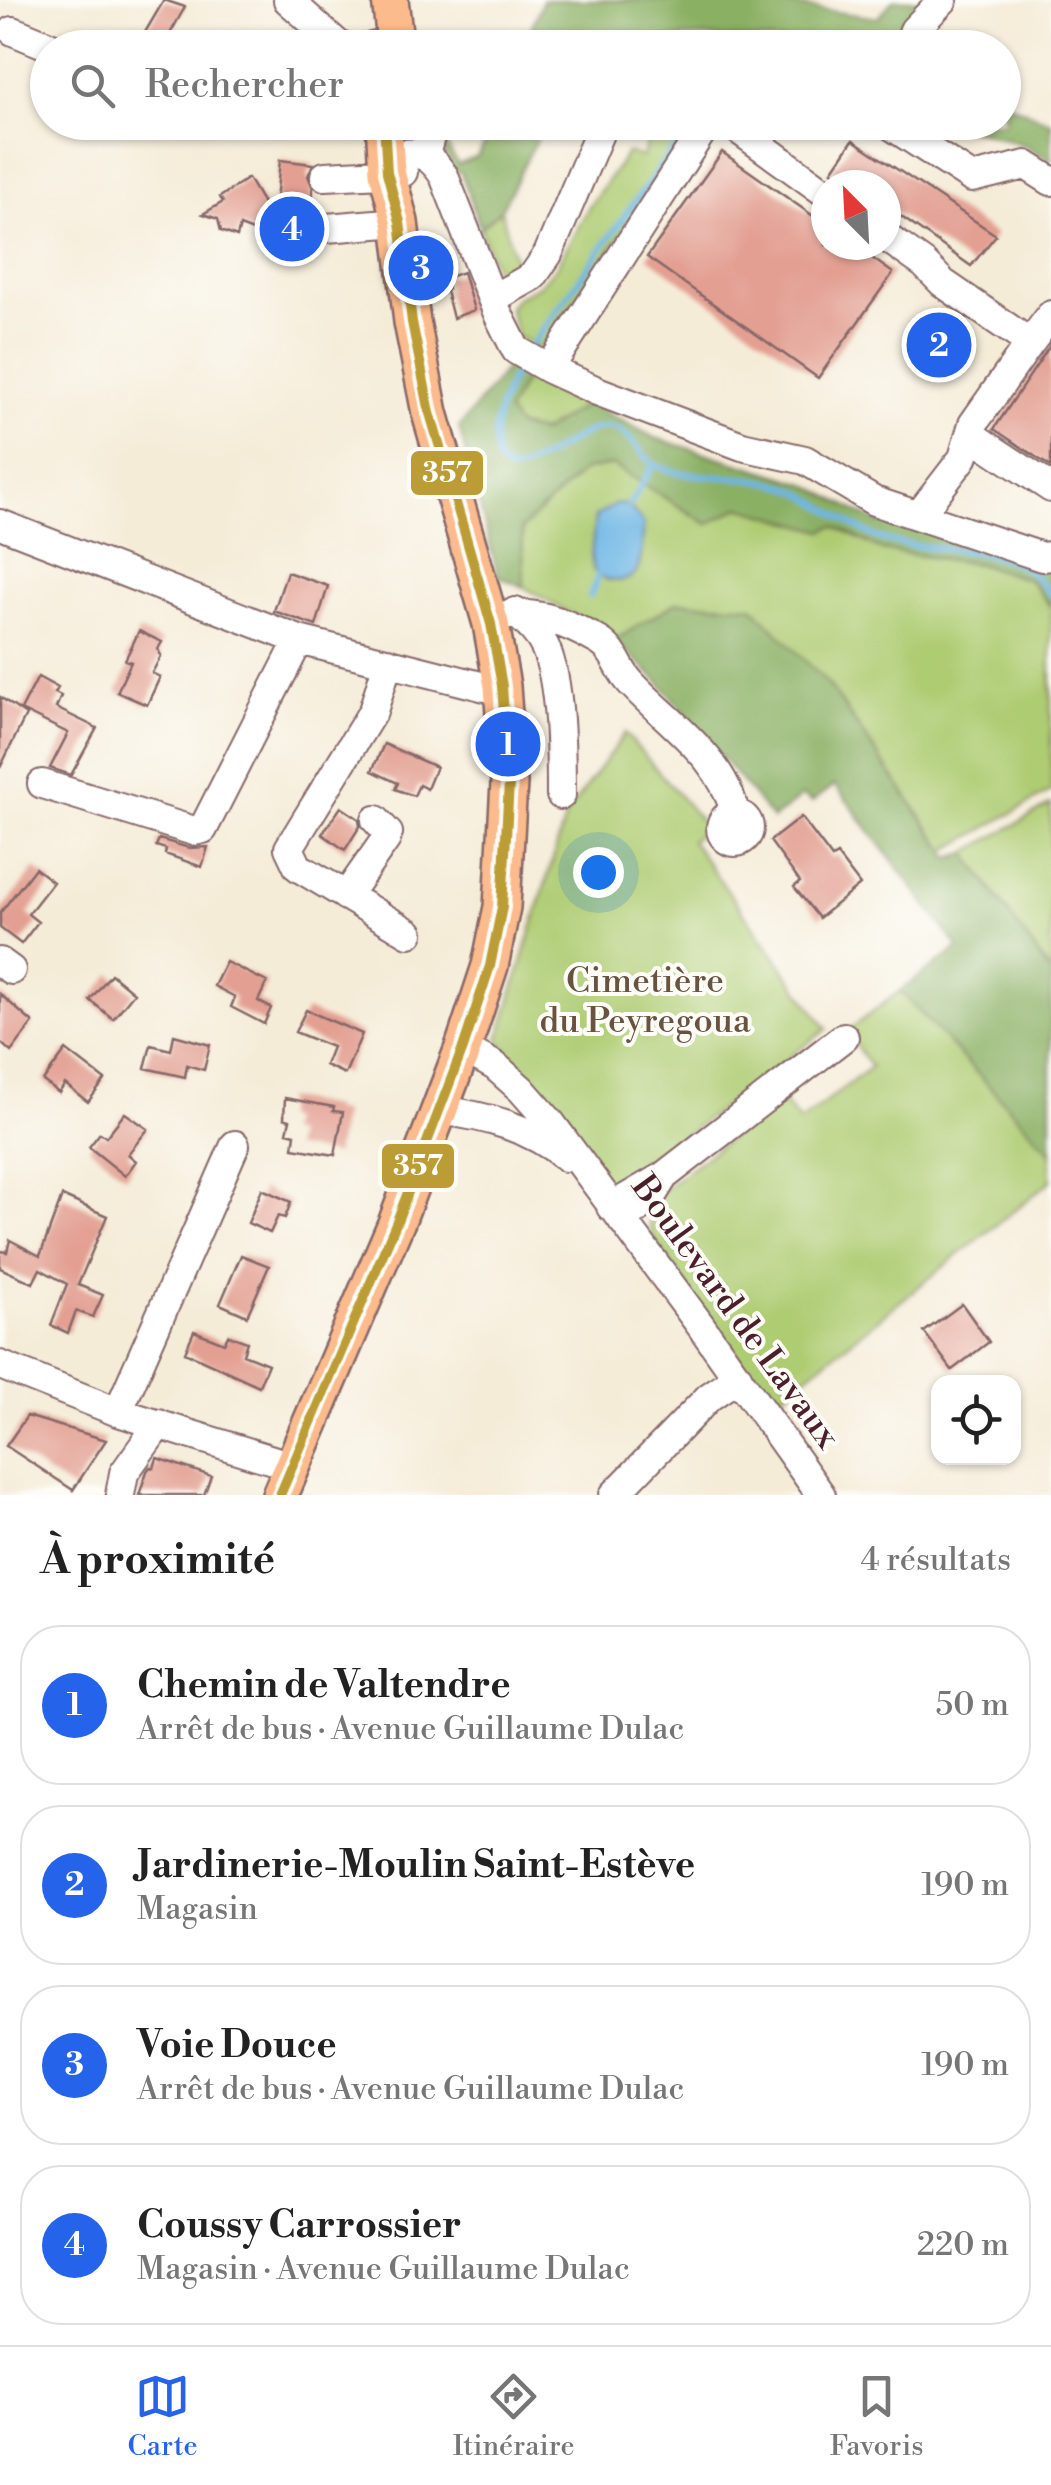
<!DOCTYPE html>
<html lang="fr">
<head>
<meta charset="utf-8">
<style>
	:root { --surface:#fff; --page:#f6f6f6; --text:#222; --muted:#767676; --line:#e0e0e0; --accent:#2563eb }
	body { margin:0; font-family:"Libre Bodoni",serif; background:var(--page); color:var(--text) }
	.controls { position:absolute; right:30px; bottom:30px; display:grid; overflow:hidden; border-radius:20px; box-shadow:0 2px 8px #0004 }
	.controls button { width:90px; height:90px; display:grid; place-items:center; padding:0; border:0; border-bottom:2px solid var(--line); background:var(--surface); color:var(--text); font:50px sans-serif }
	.compass { position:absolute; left:811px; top:170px; width:90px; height:90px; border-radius:50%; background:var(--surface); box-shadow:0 2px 8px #0004; rotate:336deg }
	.you { position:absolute; left:598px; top:872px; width:35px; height:35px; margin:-25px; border:8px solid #fff; border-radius:50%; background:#1a73e8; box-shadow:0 0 0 15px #1a73e833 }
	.badge { display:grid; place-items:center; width:65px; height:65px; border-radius:50%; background:var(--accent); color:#fff; font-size:32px; font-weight:700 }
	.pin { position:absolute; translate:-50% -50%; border:5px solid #fff; box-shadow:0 2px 10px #0006 }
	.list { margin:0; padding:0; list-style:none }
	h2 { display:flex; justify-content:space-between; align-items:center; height:130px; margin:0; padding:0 40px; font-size:42px }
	h2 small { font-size:32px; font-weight:400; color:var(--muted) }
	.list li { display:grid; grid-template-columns:65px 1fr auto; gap:30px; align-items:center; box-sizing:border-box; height:160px; margin:0 20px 20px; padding:0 20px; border:2px solid var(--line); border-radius:40px }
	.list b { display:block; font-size:38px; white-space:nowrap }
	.list p { margin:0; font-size:32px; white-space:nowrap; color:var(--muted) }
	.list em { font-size:32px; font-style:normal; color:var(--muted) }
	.icon { flex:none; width:55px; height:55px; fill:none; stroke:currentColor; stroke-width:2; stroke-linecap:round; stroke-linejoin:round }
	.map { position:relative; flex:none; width:1051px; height:1495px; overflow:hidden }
	.search { position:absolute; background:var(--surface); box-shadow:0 2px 8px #0004; left:30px; right:30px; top:30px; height:110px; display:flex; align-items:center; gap:25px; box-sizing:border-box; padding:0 35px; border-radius:55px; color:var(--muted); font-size:38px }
	.sheet { height:850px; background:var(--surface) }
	nav { display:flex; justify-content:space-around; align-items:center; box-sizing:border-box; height:140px; border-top:2px solid var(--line); background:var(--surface); font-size:28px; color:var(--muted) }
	nav a { display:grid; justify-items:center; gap:5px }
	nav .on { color:var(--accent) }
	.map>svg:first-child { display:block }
	.green { fill:#aecc72; stroke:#7c764e; stroke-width:2.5 }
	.forest { fill:#8ab064; stroke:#6a6848; stroke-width:2.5 }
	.water { fill:#6db6e5; stroke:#5c6a88; stroke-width:2.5 }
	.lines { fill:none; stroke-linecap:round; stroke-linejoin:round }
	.stream { stroke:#6db6e5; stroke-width:6 }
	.building { fill:#e39f92 }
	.minor-casing { stroke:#866768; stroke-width:32 }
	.major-casing { stroke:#866768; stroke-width:40 }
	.minor { stroke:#fff; stroke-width:28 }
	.major { stroke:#fbbb8c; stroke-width:35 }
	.bus-1-casing { stroke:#fdfcf7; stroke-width:18 }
	.bus-1 { stroke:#bc9d35; stroke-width:10 }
	.labels { text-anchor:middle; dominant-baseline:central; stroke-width:8; stroke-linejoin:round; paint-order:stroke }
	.park-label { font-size:35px; fill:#685340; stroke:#fdfcf7 }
	.street-label { font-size:35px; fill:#4a1f2b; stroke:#fdfcf7 }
	.line-badge { stroke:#fdfcf7; stroke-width:4 }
	.badge-label { font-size:28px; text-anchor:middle; font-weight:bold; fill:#fff }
</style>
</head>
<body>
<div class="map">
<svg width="1051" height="1495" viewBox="0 0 1051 1495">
	<rect width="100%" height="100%" fill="#fdfcf7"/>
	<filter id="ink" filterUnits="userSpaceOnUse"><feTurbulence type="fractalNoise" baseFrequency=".01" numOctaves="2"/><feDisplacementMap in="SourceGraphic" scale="20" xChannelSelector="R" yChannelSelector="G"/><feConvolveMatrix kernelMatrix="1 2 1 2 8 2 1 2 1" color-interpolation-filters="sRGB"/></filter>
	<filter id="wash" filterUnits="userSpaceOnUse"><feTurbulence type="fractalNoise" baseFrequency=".0048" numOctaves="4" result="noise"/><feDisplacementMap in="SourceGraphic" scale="40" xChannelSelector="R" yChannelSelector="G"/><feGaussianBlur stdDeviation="2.25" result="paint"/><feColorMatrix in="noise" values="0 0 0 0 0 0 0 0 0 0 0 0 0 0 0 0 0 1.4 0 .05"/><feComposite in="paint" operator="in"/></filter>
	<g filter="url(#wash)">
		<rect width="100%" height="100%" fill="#f5ecd8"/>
		<path class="green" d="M639 123H700L540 350 517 336 509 308 516 298 539 285 556 267 589 207 627 153 642 157 651 133Z
			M501 210 518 271 505 280 498 277 480 228Z
			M529 373 588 403 542 432 519 427 506 413Z
			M612 465 708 524 740 507 823 531 833 526 882 550 979 564 1030 580 1051 607V791L945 851 828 684 615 640 524 587 522 528 584 470Z
			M625 733 708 829 691 840 827 1029 611 1191 499 1039 566 815Z
			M1051 804V973L966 853Z
			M900 991 1051 1152V1181L769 1406 654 1240C646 1221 650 1211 658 1193L781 1099 800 1122 871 1067 846 1032Z"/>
		<path class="forest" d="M543 0H779L777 3 878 18 893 0H924L890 47H835L800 42 702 37 599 42 529 33Z
			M1004 102 1051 122V161L1024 145 952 123 1004 122Z
			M497 123H545L501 210 480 228 461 172 452 170 438 139 442 137 458 165 477 157Z
			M512 361 529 373 507 412 519 427 542 432 588 403 655 438 806 484 877 522 978 541 1051 564V607L1030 580 979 564 882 550 834 526 823 531 740 507 708 524 612 465 584 470 522 528 524 587 498 576 459 428Z
			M677 602 752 606 828 684 950 858 966 853 1051 973V1152L900 991 959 948 835 785 812 802 802 796 773 819 659 682 615 640Z"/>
		<path class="water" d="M616 504 628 505 644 524C642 537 643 559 637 571 629 587 595 582 592 565 590 551 594 532 595 517Z"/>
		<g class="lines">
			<path class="stream" d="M529 349 691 124
				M519 363C504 394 487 428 498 462L509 471C543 466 582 427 606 427 627 427 638 453 653 463 660 468 673 472 682 473 714 478 749 476 781 485 820 496 849 531 889 541 928 551 999 547 1030 572 1038 578 1044 587 1051 595
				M625 512 654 464
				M590 596 601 569"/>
		</g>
		<g id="blocks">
			<path class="building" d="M164 0 185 7 162 48H155L141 39Z
				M853 140 996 235 971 266 886 206V185H854L832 171Z
				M722 152 826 225V245H854L893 273 818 378 647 257Z
				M280 160 313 164 308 176 313 188 312 210 309 209 298 222 299 238 294 256 273 248 276 240 240 226 237 237 221 231 218 219 203 214 223 202 220 197 248 178 274 222Z
				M463 272 474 310 453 318 446 291 448 289 446 278Z
				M1051 344V467L994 429Z
				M287 572 328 586 316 626 274 611Z
				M139 631 162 642 158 649 161 656 152 673 160 677 147 705 117 692 131 662 125 660Z
				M38 677 58 688 55 693 61 696 56 708 97 728 71 775 50 768 68 733 21 710Z
				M0 697 26 715 0 768Z
				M384 744 436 767 427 789 419 785 414 796 395 789 398 783 372 771Z
				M341 807 359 819 360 826 345 850 322 834Z
				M801 817 832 858 837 855 860 885 819 918 794 887 800 882 770 841Z
				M159 839 189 848 208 847 202 867 165 854 166 849 156 846Z
				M35 868 53 882 28 914 38 922 21 944 0 928V913Z
				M226 962 267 982 258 1001 271 1008 264 1024 231 1007 235 997 214 986Z
				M111 974 134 993 113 1019 90 1000Z
				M0 994 33 1023 11 1052 0 1042Z
				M306 1010 362 1034 345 1074 325 1065 332 1047 295 1032Z
				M174 1035 210 1045 204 1070 187 1065 185 1077 145 1068 151 1045 171 1050Z
				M66 1050 105 1080 88 1102 65 1084 59 1093 43 1081Z
				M285 1098 334 1107 333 1111 343 1112 335 1155 293 1148 295 1134 287 1132 290 1120 284 1118Z
				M125 1113 148 1129 128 1154 136 1161 125 1176 89 1147 100 1133 106 1137Z
				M262 1189 291 1202 285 1218 278 1216 270 1233 248 1223Z
				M62 1196 107 1216 78 1285 103 1295 93 1317 76 1311 68 1333 51 1325 67 1284 40 1269 33 1283 0 1268V1251L7 1252 10 1240 40 1256Z
				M241 1255 269 1266 247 1316 220 1304Z
				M962 1304 989 1342 952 1370 924 1332Z
				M194 1331 224 1343 228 1335 247 1342 243 1354 268 1364 259 1386 185 1352Z
				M27 1416 106 1440 73 1490 6 1446Z
				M157 1458 211 1476 204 1495H139L147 1471 150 1467 154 1468Z"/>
		</g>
	</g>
	<g filter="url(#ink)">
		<use href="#blocks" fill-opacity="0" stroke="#866768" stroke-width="2.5"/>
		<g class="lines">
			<g class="minor-casing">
				<path id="minor" d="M288 0 342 48
					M13 31 54 48
					M367 48 395 42
					M907 48 914 30 943 0
					M708 122 549 369 597 391 742 446 805 460 874 501 1042 557 1051 556
					M728 122 826 193
					M886 122 972 178 1026 165 1051 181
					M401 154C423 151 432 158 444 176L498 314 516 350 549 369
					M425 155 434 122
					M325 176 403 172
					M314 229 400 222
					M886 237 924 264 943 283 1030 343 973 424 963 458 919 515
					M492 299 533 276 548 254 603 124
					M1030 343 1051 315
					M971 435 1051 488
					M0 524 299 640 485 687 502 686
					M515 612C527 623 538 632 545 647 561 683 561 756 561 795
					M489 618C530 608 563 620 599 641 616 651 618 670 631 683 667 722 724 758 735 814
					M388 662 373 711 289 848 298 867 409 933
					M42 784 194 831 203 829 299 640
					M721 828a14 14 0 1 1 28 0a14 14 0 1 1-28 0Z
					M346 896 386 839 388 833 376 820
					M0 962 11 970
					M463 1048 495 1066 521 1089 551 1123 701 1326 821 1495
					M439 1110C485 1116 530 1127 566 1157
					M664 1176 844 1037
					M611 1207 664 1176 651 1197 623 1221
					M0 1365 118 1412 292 1466
					M118 1412 235 1145
					M120 1495 124 1473 159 1424
					M614 1495 709 1397 738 1377"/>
			</g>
			<g class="major-casing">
				<path id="major" d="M390 0 396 48
					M280 1495 397 1221 463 1048 490 966 502 907 509 783 502 686 491 624 430 413 412 322 400 222 387 172 384 122"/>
			</g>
			<use href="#minor" class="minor"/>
			<use href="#major" class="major"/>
			<g class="bus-1-casing">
				<path id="bus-1" d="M280 1495 397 1221 463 1048 490 966 502 907 509 783 502 686 491 624 430 413 412 322 400 222 387 172 384 122"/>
			</g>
			<use href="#bus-1" class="bus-1"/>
		</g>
	</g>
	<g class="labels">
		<g class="park-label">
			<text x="645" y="981">Cimetière<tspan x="645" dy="40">du Peyregoua</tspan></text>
		</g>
		<g class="street-label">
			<text transform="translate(735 1312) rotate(54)">Boulevard de Lavaux</text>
		</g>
	</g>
	<g class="line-badge">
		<rect x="409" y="449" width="76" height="48" rx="10" fill="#bc9d35"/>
		<rect x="380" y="1142" width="76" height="48" rx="10" fill="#bc9d35"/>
	</g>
	<g class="badge-label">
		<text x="447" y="482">357</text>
		<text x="418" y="1175">357</text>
	</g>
</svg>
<div class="controls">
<button><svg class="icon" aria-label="locate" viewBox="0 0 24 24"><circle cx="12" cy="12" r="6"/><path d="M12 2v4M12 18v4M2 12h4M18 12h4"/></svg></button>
</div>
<svg class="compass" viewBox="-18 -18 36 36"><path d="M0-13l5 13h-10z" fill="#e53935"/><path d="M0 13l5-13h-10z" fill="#767676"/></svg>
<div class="you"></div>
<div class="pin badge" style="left:508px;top:744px">1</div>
<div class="pin badge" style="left:939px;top:345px">2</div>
<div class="pin badge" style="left:421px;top:268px">3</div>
<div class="pin badge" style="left:292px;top:229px">4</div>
<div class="search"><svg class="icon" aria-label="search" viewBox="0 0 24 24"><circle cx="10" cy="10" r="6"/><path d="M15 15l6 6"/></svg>Rechercher</div>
</div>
<section class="sheet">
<h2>À proximité<small>4 résultats</small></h2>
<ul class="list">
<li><span class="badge">1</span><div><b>Chemin de Valtendre</b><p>Arrêt de bus · Avenue Guillaume Dulac</p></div><em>50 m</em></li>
<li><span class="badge">2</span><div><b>Jardinerie-Moulin Saint-Estève</b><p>Magasin</p></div><em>190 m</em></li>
<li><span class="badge">3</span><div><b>Voie Douce</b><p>Arrêt de bus · Avenue Guillaume Dulac</p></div><em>190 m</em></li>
<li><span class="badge">4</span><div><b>Coussy Carrossier</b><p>Magasin · Avenue Guillaume Dulac</p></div><em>220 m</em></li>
</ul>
</section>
<nav>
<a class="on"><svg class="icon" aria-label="map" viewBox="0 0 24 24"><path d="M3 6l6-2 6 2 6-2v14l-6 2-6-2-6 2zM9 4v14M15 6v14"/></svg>Carte</a>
<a><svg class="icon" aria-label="directions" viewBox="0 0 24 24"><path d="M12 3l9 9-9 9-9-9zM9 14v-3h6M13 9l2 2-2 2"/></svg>Itinéraire</a>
<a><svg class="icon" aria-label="saved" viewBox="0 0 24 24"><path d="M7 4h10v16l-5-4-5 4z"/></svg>Favoris</a>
</nav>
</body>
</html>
